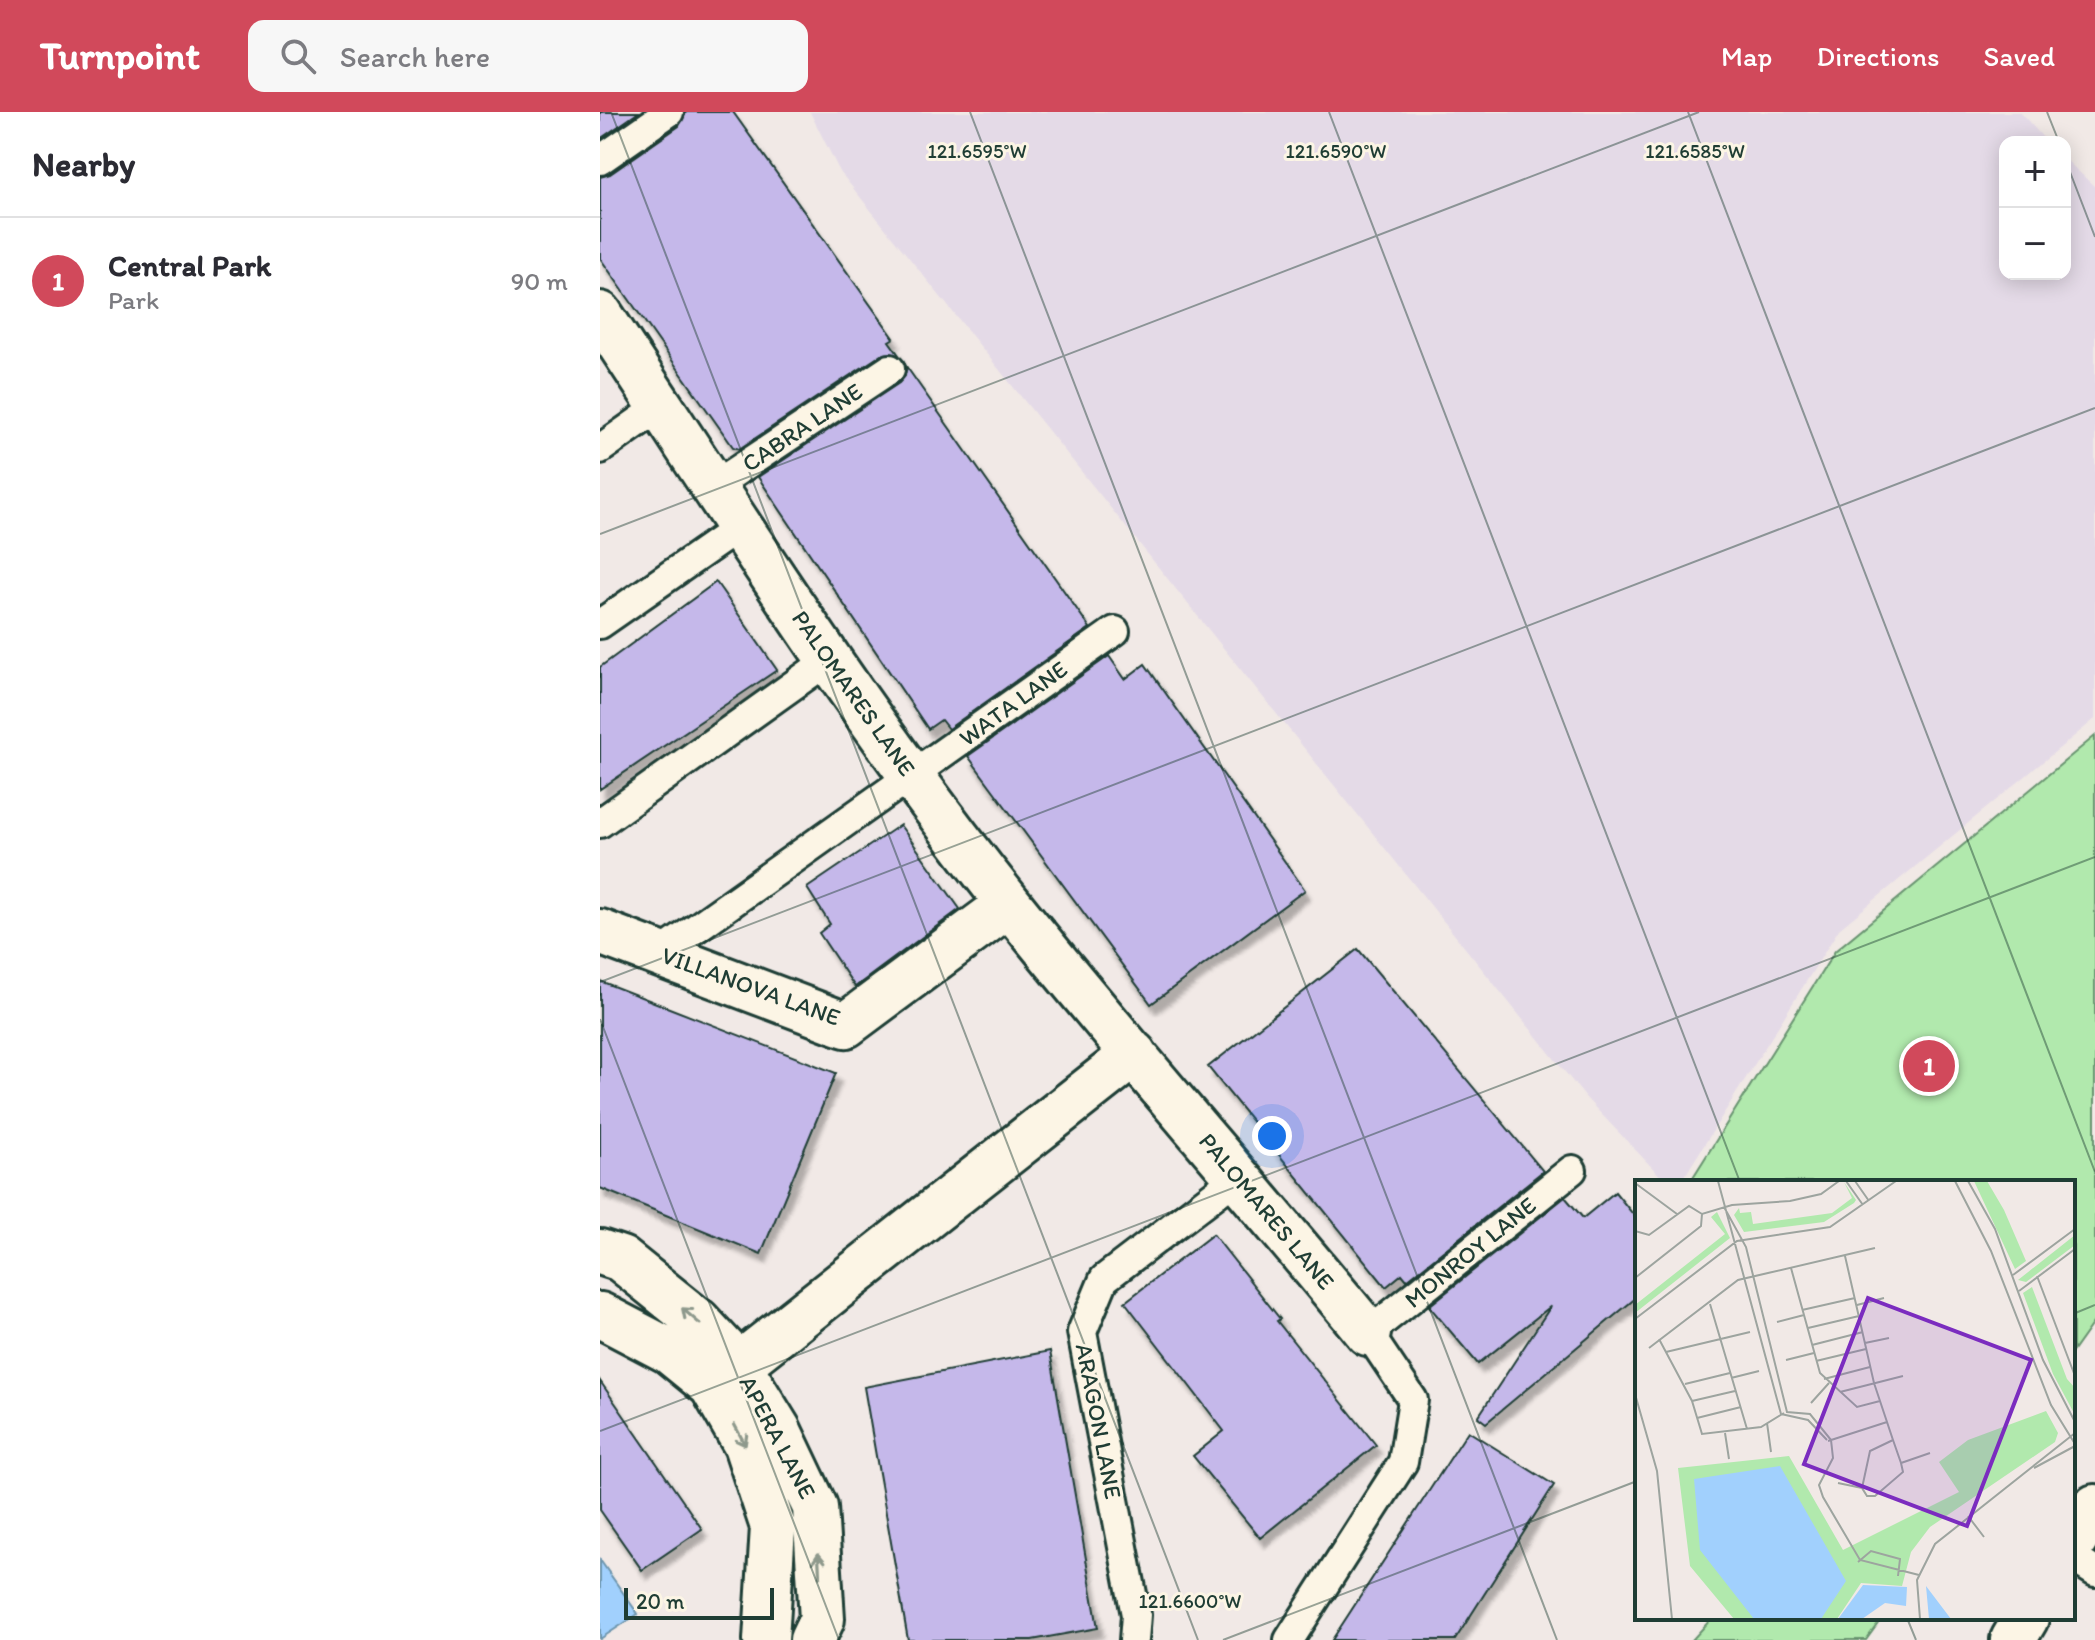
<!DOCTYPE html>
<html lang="en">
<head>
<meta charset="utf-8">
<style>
	:root { --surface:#fff; --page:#f7f7f7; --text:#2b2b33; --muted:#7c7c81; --line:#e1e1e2; --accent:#d1495b }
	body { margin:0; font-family:Itim,sans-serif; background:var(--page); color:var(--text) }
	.controls { position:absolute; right:24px; top:24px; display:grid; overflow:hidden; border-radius:16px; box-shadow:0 4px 20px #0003 }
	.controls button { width:72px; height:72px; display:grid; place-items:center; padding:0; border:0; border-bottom:2px solid var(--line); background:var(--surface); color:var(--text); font:40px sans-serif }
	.scale { position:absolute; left:24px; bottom:20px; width:150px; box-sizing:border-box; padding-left:8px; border:4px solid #1f3d34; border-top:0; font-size:22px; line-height:28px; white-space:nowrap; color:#1f3d34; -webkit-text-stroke:6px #fcf5e5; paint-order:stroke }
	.you { position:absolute; left:672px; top:1024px; width:28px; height:28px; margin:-20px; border:6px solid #fff; border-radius:50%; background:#1a73e8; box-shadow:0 0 0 12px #1a73e833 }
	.badge { display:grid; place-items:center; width:52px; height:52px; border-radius:50%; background:var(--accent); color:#fff; font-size:26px; font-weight:700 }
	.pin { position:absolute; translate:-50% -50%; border:4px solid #fff; box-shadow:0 2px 8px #0006 }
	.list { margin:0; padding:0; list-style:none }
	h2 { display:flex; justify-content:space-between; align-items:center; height:104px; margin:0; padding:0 32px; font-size:34px }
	h2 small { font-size:26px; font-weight:400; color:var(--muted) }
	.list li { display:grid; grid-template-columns:52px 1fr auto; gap:24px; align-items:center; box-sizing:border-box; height:128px; padding:0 32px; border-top:2px solid var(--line) }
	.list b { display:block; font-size:30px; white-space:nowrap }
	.list p { margin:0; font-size:26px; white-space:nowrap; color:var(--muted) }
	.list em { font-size:26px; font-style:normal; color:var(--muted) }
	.icon { flex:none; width:44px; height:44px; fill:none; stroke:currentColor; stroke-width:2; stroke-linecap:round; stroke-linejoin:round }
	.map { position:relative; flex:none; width:1495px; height:1528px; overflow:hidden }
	header { display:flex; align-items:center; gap:48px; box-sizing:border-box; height:112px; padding:0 40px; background:var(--accent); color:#fff }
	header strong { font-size:38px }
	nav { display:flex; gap:44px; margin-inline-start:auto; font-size:28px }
	.search { width:560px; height:72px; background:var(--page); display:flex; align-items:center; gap:20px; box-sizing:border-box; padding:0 28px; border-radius:16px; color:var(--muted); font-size:30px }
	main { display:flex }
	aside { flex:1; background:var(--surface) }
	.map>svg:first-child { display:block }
	.built { fill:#e4dae7 }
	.green { fill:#b1e9ad; stroke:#689370; stroke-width:2 }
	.water { fill:#a1d0fd; stroke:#6d95ad; stroke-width:2 }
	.building { fill:#c5b8ea; stroke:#1f3d34; stroke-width:2; filter:url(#shadow) }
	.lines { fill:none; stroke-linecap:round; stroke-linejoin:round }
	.service-casing { stroke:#1f3d34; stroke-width:34 }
	.minor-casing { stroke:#1f3d34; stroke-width:50 }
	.service { stroke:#fcf5e5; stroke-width:28 }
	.minor { stroke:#fcf5e5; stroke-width:44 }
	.oneway { stroke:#8e998c }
	.ticks { fill:none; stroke:#1f3d34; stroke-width:2; stroke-opacity:0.45 }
	.labels { text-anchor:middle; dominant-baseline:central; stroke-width:6; stroke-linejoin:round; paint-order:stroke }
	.street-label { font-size:24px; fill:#1f3d34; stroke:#fcf5e5 }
	.inset-road { fill:none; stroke:#9da49f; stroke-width:2 }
	.view { fill:#7b2cbf; fill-opacity:0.15; stroke:#7b2cbf; stroke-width:4 }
	.inset-edge { fill:none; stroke:#1f3d34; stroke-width:4 }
	.ticks-label { font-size:20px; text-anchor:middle; fill:#1f3d34; stroke:#fcf5e5; stroke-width:6; stroke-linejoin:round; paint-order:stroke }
</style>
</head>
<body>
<header>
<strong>Turnpoint</strong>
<div class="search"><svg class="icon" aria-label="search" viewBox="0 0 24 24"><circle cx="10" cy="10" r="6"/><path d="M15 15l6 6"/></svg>Search here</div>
<nav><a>Map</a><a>Directions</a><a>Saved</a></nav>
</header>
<main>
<aside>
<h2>Nearby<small></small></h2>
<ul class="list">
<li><span class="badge">1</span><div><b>Central Park</b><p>Park</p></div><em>90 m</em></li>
</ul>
</aside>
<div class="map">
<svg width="1495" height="1528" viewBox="0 0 1495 1528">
	<defs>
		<filter id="shadow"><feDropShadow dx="5" dy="9" stdDeviation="2" flood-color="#0004"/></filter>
	</defs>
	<rect width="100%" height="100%" fill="#f1e9e6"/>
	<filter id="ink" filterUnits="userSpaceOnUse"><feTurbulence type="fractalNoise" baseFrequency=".0125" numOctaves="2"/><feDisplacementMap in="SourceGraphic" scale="16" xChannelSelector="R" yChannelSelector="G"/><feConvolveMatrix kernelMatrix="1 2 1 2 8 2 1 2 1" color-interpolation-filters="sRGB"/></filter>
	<g filter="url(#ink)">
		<path class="built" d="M210 0H1420L1447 30H1405V162H1465V47L1495 75V607L1239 817 1081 1070H1066L986 986 240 60Z"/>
		<path class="green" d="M1495 624V1208L1473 1239V1070H1090L1235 839Z
			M1112 1506H1282L1266 1528H1092Z"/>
		<path class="water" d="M0 1448 38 1502 0 1527Z"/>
		<path class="building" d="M0 0H39L0 27Z
			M86 0H133L294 226 289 229 299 243H281L139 337 133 335 0 146V65L10 62 79 14Z
			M306 254 490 516 348 617 341 608 328 617 158 365 299 271 305 264Z
			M116 470 177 558 0 677V555Z
			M509 544 525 567 545 552 705 778 551 892 368 644Z
			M300 713 360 797 255 875 219 821 230 812 207 776Z
			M758 837 943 1059 807 1168 802 1162 786 1175 608 955Z
			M0 869 236 961 161 1142 0 1076Z
			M1015 1080 1037 1107V1185L886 1311 878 1305 951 1194 878 1252 829 1194 965 1085 983 1106Z
			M613 1122 680 1207 677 1209 776 1333 660 1426 593 1344 624 1319 525 1190Z
			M450 1239 498 1516 432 1528H308L264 1275Z
			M0 1269 102 1417 42 1458 0 1398Z
			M868 1319 954 1373 855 1528H732Z"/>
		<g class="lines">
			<g class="service-casing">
				<path id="service" d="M0 48 69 0
					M0 337 61 294
					M114 374 290 257
					M0 512 138 416
					M0 711 230 547
					M61 841 515 519
					M1473 1446 1495 1460
					M534 1528 536 1503 482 1220 504 1167 639 1064
					M689 1528 803 1350 813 1288 768 1221 972 1058"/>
			</g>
			<g class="minor-casing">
				<path id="minor" d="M0 202C132 402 260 606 410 793 526 938 650 1077 768 1221
					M0 820 246 913 409 792
					M0 1140 21 1147 98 1209 138 1252 178 1317 215 1395 222 1507 212 1528
					M0 1203 69 1239 112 1274 146 1333 173 1415 166 1528
					M112 1274 534 942
					M1473 1431 1495 1395
					M1413 1528 1426 1506"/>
			</g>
			<use href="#service" class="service"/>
			<use href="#minor" class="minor"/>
		</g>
		<defs><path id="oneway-shaft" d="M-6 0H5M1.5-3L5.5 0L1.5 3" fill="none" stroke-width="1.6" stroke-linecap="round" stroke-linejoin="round" transform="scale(2)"/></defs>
		<g class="oneway">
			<use href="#oneway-shaft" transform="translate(91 1204) rotate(-139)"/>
			<use href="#oneway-shaft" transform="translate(140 1323) rotate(62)"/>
			<use href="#oneway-shaft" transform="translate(219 1453) rotate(-93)"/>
		</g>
	</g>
	<path class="ticks" d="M11 0 598 1528M370 0 957 1528M729 0 1140 1070M1088 0 1495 1060M1447 0 1459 30M1465 47 1495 125M0 422 1099 0M0 870 1495 296M0 907 239 1528M1473 1202 1495 1193M0 1319 1495 745M1307 1506 1316 1528M623 1528 1037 1369"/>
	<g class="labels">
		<g class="street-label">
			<text transform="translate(202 315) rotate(-34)">CABRA LANE</text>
			<text transform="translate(254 581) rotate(55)">PALOMARES LANE</text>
			<text transform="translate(413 591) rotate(-36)">WATA LANE</text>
			<text transform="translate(151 874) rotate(20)">VILLANOVA LANE</text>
			<text transform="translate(667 1099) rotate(50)">PALOMARES LANE</text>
			<text transform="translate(870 1140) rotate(-39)">MONROY LANE</text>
			<text transform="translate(499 1309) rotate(79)">ARAGON LANE</text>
			<text transform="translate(178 1325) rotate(62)">APERA LANE</text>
		</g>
	</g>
	<g transform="translate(1035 1068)">
		<rect width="440" height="440" fill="#f1e9e6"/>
		<path d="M339 1H352L369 30 391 81 380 89ZM209 2 221 20 219 23 189 42 109 52 99 35 104 28 105 33 116 32 118 44 197 33 217 18ZM82 32 95 58 0 133V125L90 54 76 37ZM440 55V65L391 102 383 100ZM397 107 432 199 440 208V235L418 194 388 113ZM411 231 423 253 420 262 295 347 276 372 267 406 226 403 202 439H99L55 386 43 288 154 276 208 370 324 312 304 282 333 260Z" fill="#b1e9ad"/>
		<path d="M145 286 211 401 186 439H119L65 370 59 299ZM228 405 272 407 271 426 250 423 227 439H203ZM291 406 316 439H294Z" fill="#a1d0fd"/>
		<path class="inset-road" d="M83 1 146 234M211 1 228 25M220 1 234 21M320 1 356 71 416 225 440 264M333 1 360 49 408 180 440 242M0 3 42 34M89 27 111 67 152 232 175 234 196 260 198 278 184 305 188 317 225 380 284 395M0 51 14 55 54 26 67 34 97 25 155 21 186 14 204 1M210 76 239 203 258 260 266 283 268 292 240 316H232L227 308 235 271 258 260M156 88 185 193 222 227 245 221M378 95 440 49M402 96 440 196M0 98 66 46 67 34M384 111 440 69M75 124 112 249M222 125 249 118M167 130 220 118M0 139 102 61 195 47 261 1M142 142 169 135M173 148 224 136M24 159 57 221 67 254 126 247 149 233M230 163 254 158M177 165 228 152M14 168 103 100 240 68M31 172 115 152M151 180 179 173M181 181 231 169M96 198 124 191M189 199 235 187M50 204 95 193M205 212 268 196M0 214 22 291 37 439M57 221 100 211M176 223 194 203M146 234 173 240 192 260M62 238 106 227M132 243 136 272M90 253 94 279M193 261 252 242M266 283 295 273M399 288 440 266M203 303 227 308M333 336 349 357M223 382 236 371 265 379 263 396M285 439 282 400 300 364 440 253"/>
		<path class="view" d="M233 118 396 180 332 346 169 284Z"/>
		<rect width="440" height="440" class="inset-edge"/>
	</g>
	<g class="ticks-label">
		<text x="377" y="46">121.6595°W</text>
		<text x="736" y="46">121.6590°W</text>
		<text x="1095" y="46">121.6585°W</text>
		<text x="590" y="1496">121.6600°W</text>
	</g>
</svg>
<div class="controls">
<button>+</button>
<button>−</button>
</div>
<div class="scale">20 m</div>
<div class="you"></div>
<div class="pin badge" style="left:1329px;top:954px">1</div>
</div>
</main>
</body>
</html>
